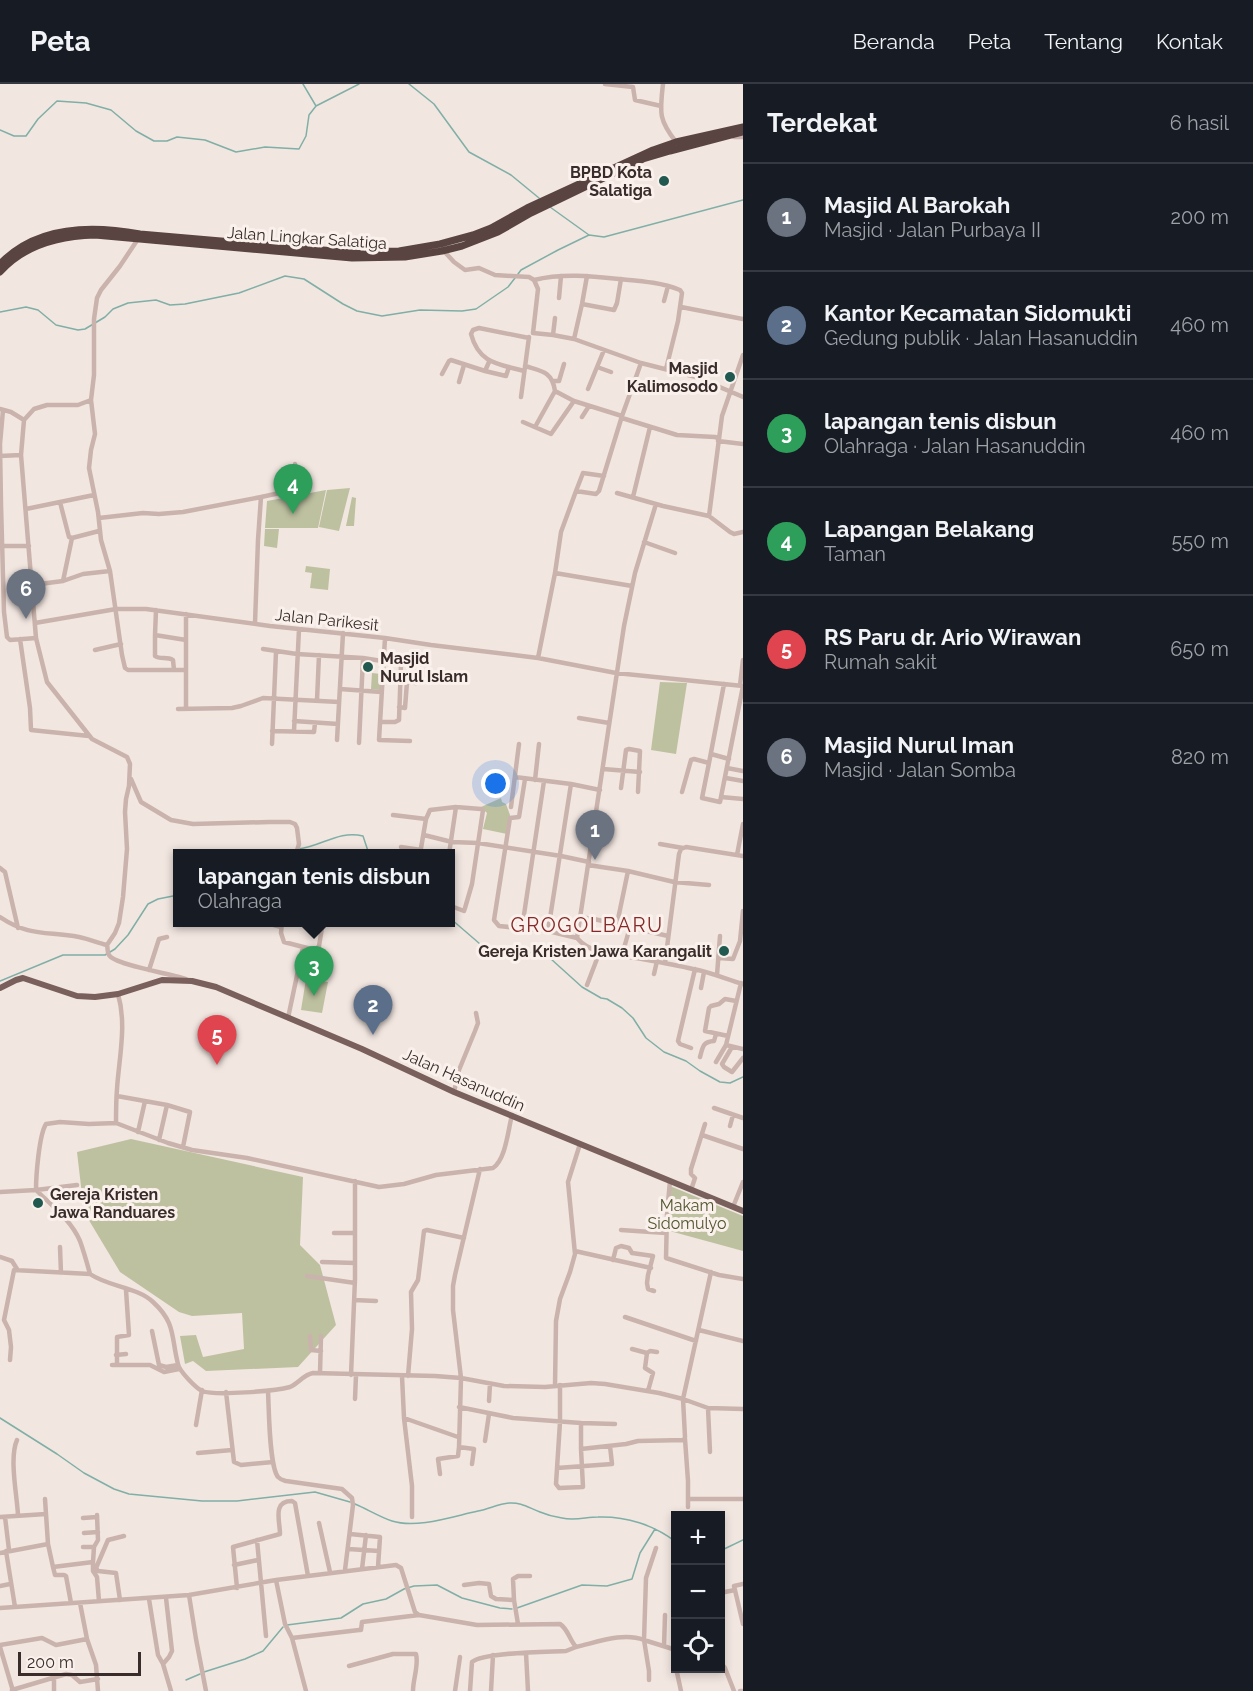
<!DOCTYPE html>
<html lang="id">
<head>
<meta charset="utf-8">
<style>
	:root { --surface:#171b24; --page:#242831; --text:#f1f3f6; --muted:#9ea1a6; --line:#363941; --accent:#8c9099 }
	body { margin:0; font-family:Raleway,sans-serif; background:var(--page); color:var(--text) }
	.controls { position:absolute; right:18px; bottom:18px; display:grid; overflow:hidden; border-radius:0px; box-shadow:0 3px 9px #0003 }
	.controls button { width:54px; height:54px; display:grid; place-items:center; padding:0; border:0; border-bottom:2px solid var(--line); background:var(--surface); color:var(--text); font:30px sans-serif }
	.scale { position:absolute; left:18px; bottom:15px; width:123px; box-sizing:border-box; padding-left:6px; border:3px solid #392c2a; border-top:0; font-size:16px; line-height:21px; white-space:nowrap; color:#392c2a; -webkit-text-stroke:4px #faf1ec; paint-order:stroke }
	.you { position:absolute; left:496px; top:700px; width:21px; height:21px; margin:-15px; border:4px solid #fff; border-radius:50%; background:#1a73e8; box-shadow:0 0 0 9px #1a73e833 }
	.badge { display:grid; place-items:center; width:39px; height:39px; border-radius:50%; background:var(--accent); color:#fff; font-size:20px; font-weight:700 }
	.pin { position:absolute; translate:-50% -50px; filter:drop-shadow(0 2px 3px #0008) }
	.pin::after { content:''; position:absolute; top:32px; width:21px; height:18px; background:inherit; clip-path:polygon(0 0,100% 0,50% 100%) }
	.popup { position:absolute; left:173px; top:765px; width:282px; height:78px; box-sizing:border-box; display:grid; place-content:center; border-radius:0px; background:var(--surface); filter:drop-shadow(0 2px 4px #0005); font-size:20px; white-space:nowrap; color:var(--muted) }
	.popup b { font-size:22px; color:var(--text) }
	.popup::after { content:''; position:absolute; left:50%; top:100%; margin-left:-12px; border:12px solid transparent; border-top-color:var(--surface) }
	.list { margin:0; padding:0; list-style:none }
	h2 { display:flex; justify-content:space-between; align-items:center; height:78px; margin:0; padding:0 24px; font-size:26px }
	h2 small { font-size:20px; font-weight:400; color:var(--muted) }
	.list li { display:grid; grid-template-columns:39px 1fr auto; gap:18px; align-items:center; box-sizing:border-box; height:108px; padding:0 24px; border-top:2px solid var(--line) }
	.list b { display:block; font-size:22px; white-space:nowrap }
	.list p { margin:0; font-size:20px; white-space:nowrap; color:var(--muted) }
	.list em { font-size:20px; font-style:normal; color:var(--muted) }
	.icon { flex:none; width:33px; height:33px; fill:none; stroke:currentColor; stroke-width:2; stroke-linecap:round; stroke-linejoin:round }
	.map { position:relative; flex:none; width:743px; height:1607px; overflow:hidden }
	header { display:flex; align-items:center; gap:36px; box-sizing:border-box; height:84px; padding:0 30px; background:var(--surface); border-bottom:2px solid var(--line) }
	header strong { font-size:28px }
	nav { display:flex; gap:33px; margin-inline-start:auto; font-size:21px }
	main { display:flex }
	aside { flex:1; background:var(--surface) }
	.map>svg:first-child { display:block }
	.green { fill:#bdc1a0 }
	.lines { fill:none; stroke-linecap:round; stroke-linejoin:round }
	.stream { stroke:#7fafa6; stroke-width:1.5 }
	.minor { stroke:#cab3ac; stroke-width:4.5 }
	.major { stroke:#7a605c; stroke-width:6 }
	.highway { stroke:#594442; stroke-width:7 }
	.poi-dot { fill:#215951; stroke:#faf1ec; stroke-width:2 }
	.labels { text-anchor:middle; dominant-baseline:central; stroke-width:6; stroke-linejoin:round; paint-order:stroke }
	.poi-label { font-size:16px; font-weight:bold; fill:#392c2a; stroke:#faf1ec; text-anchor:end }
	.street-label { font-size:16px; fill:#392c2a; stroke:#faf1ec }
	.park-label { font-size:16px; fill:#50562f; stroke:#faf1ec }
	.quarter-label { font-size:20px; letter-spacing:1.5px; fill:#852826; stroke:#faf1ec }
</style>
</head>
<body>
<header>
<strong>Peta</strong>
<nav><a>Beranda</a><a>Peta</a><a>Tentang</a><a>Kontak</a></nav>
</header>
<main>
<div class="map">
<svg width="743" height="1607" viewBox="0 0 743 1607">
	<rect width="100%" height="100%" fill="#f2e6e0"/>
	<path class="green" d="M350 404 339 447 319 443 327 406Z
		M326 406 318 444H265L267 417Z
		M352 413 356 414 354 442H346Z
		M265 445H279L277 464 264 462Z
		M306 482 330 485 328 506 310 504 312 489 305 488Z
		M372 589 381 590 380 606 371 605Z
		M660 598 687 599 676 670 651 666Z
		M501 714 502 718 506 720 510 731 507 750 483 745 487 729 481 723Z
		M306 895 328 898 322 929 301 926Z
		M131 1055 303 1093 300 1161 320 1181 336 1241 298 1283 206 1287 193 1277 185 1280 180 1252 196 1251 203 1273 244 1265 242 1229 192 1232 179 1228 120 1188 84 1128 77 1068Z
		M670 1102 743 1132V1167L666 1146Z"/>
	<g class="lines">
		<path class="stream" d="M303 0 316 22
			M409 0 434 20 469 68 511 91 539 114
			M0 46 14 52H26L38 35 57 17 86 19 111 26 136 47 154 57H167L177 53 205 56 236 68 265 63 299 65 306 52 309 31 316 22 359 0
			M550 123 589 151 604 153 743 116
			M518 190 521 186 558 166 589 151
			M0 228 26 223 38 226 56 241 78 246 85 245 105 233 113 225 128 219 156 216 170 221 185 220 239 209 285 192 304 195 343 220 357 227 382 232 420 226 462 227 476 225 508 203 515 194
			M299 765C322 762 339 746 363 752L369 770
			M278 770 295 766
			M451 835 487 866 504 869 528 868 551 875 582 903 601 914 607 915 622 924 633 934 646 954 664 968 686 977 700 987 720 998 730 999 743 993
			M0 897 63 871H105L115 865 128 851 148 820 158 815 178 811
			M0 1334 57 1370 84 1389 114 1405 129 1410 202 1417H237L315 1408 350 1418
			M355 1420C367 1425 380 1433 392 1437 417 1445 454 1432 478 1427 489 1425 498 1420 509 1419 521 1418 529 1424 540 1428 547 1431 555 1433 562 1434 575 1437 586 1433 598 1433 626 1432 654 1441 676 1458
			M720 1467 743 1456
			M517 1524 582 1501 607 1502 632 1495 640 1469 655 1445
			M287 1541 341 1534 363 1520 386 1515 404 1505 414 1502 437 1501 462 1514 500 1524 512 1525
			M204 1588 245 1575 263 1567 283 1543
			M186 1596 200 1590"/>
		<path class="minor" d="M605 0 633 3 635 16 661 22
			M663 0C660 28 658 35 676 58
			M734 53H743
			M138 155 120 182 101 206 97 214 94 235V291L91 316 78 321H47L34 325 24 336 21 371 36 554 47 598 92 655 127 673 130 680 129 702 126 715 125 728 127 765 123 813 119 839 115 849 107 861C108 865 107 868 109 871 114 881 173 890 186 895
			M442 165 454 178 465 186 479 184 495 191 529 193 534 196 538 205 533 249 553 251 574 255 641 279 696 293 743 313
			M534 196C562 189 591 192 619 195 640 197 660 198 680 206L682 209 678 237 666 285
			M559 214 561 192
			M664 217 668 202
			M582 220 614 226 617 219 621 195
			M681 223 743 235
			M553 251 555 234
			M574 255 582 220 587 192
			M489 278 485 287 506 292 509 283
			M525 282C541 287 552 287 555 307L535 343
			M597 283 611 288
			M524 287C499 280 479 280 471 250L473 246 479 244 529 254
			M442 290 449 277 451 276 485 287
			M553 297H559L564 280
			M459 298 464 281
			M588 305 604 266
			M555 307 574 317 622 332
			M521 313 529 253
			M91 316 95 350 91 366 89 384 98 428 101 456 110 487 122 571 125 584 128 586H185
			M0 325 11 328 24 336
			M3 326 0 360 1 420 4 528 7 553 10 556 36 554
			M582 333 589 322
			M622 334 677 351 715 353 718 354
			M523 338 551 350 574 317
			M718 357 743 360
			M0 372 21 371
			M576 407 583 389 604 392
			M617 409 663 422 709 432 722 332 743 271
			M94 411 60 418 61 422 69 453 72 454 99 447
			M261 413 289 407 292 405 295 380
			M633 413 650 343
			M656 420 635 489 624 542 577 854C592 872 621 871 642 875 659 878 676 881 693 885 710 888 726 895 743 900
			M26 425 60 418
			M709 432 730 448 734 450 743 448
			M99 434 143 429 159 430 183 428 261 413 258 456 255 539
			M72 454 63 497 83 490 110 487
			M644 458 675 469
			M3 462H29
			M555 489 632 502
			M32 501 63 497
			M186 530V625
			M35 539 116 525H146L270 542 385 554 431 561 538 574 616 589 743 602
			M155 551 156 526
			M385 554 379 656 410 657
			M20 555 30 624 31 646 89 652
			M263 565 297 570 363 574 401 580 399 636 395 638H380
			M95 566 121 560
			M538 574 555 489 561 448 576 407 596 410 599 407 622 332 641 279
			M174 586 173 576C167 572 160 576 155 572V551L186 556
			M406 598 416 599
			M740 601 743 576
			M340 605 381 608
			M317 616 319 571
			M399 623 405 624 407 598
			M178 625 232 624 241 622 263 614 339 618
			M579 634 609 639
			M294 637 338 640
			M272 647 314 648 315 639
			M294 647 299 545
			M337 656 343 549
			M359 659 363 574
			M272 660 276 568
			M711 670 729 675
			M709 679 702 714 720 718 743 602
			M727 684 743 687
			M603 685 640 688
			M515 693 571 700 600 706
			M726 694 743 697
			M131 695 141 718 171 736 193 740 269 738H290L295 740 297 744 299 760 296 770
			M525 695 519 733 510 734 494 836 499 842 548 847 577 854
			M535 696 539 660
			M621 704 626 666 629 665 640 667 638 708
			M682 708 691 676 694 675 709 679 724 600
			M721 713 743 715
			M511 723 519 660
			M393 731 426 735
			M424 751 452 758 478 759 561 772 589 778
			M660 760 683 764
			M401 763 421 766
			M420 770 426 735 430 726 456 723 481 725 483 726 472 800 465 824 464 827 451 822
			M449 770 456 723
			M737 771 743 740
			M588 781 628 787 674 798 709 801
			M0 784 5 788 18 844
			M0 833C30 853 46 847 79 853 89 855 98 859 107 861
			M579 833 594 835 668 852
			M263 838 281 843
			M282 838 281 849 284 858 315 866 319 862 323 838
			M617 840 628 787
			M522 844 544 697
			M548 847 571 700
			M622 871 630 843
			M719 874 733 875 740 857 743 827
			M665 879 679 770 681 765 686 763 743 772
			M149 886 159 855 167 853
			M654 890 657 877
			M717 891 720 852
			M741 899 726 961 743 965
			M587 901 600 867
			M701 904 704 888
			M288 934 303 863
			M728 952 705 947 709 924 711 922 719 920 725 915 736 917
			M732 963 722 980 724 983 732 988 743 974
			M691 964 680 960 678 957 695 885
			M700 973C703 963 702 958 714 957L716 950
			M716 978 726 961
			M454 1008 459 986 475 947 478 939 476 929
			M117 1012 167 1021 190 1028 183 1063
			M714 1024 743 1034
			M512 1031C508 1046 506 1075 493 1084L436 1091 404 1100 379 1103 247 1074 192 1066 168 1059 116 1039 89 1040 60 1038 46 1040C39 1051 36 1092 36 1106 52 1122 71 1136 80 1157 84 1168 87 1179 90 1190 109 1203 137 1203 153 1218 176 1239 171 1253 178 1280 179 1287 196 1304 202 1307 216 1312 275 1307 290 1303 299 1299 303 1291 313 1289L435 1292 461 1294 504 1302 545 1303 591 1299 605 1300 659 1309 683 1315 708 1324 743 1325
			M116 1039C116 1028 116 1017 117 1005 119 974 127 941 118 910
			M730 1042 733 1031
			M138 1048 145 1017
			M702 1051 743 1065
			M159 1056 167 1021
			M670 1097 667 1130 666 1174 719 1191 743 1195
			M691 1106 695 1094 691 1090V1085L705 1040
			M0 1108 36 1106 77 1101
			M733 1123 743 1098
			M621 1146 666 1149
			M334 1149H355
			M60 1163 61 1189
			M575 1167 651 1184
			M0 1173 12 1177 17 1185
			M613 1176 616 1164 621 1162 629 1164 632 1169 653 1172 648 1191 647 1199 648 1205 654 1207
			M322 1178 355 1179
			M307 1192 355 1199
			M354 1216 376 1217
			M625 1233 696 1257
			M699 1246 743 1257
			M152 1247 159 1281 166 1283 178 1281
			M310 1252 311 1266 321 1267
			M632 1265 647 1269
			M116 1271 126 1270
			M10 1276 11 1263 9 1246 4 1236 14 1186 90 1190
			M112 1281H150L164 1288 179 1285
			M117 1281V1253L129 1251 126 1206
			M320 1289 321 1252
			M351 1291 355 1195V1097
			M402 1292 404 1334 412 1402V1433
			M408 1292 412 1245 411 1208 418 1196 424 1147 427 1146 464 1154
			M560 1301V1338L556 1400 559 1404 583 1403 581 1365 626 1360 638 1357 684 1356 685 1353 683 1315 711 1188
			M555 1302 556 1237 560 1215 570 1188 575 1170 568 1098 580 1060
			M268 1307C269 1324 269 1382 278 1393 281 1396 282 1396 286 1397L342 1405 352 1414 353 1421 345 1486
			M648 1307 653 1289 645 1284 647 1269 650 1267 657 1268
			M226 1308 234 1378 241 1381 273 1378
			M355 1315 356 1291
			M489 1317 490 1300
			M459 1323 513 1334 581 1339V1365
			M708 1324 710 1368
			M404 1334 458 1353
			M581 1339 615 1340
			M196 1341 202 1306
			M685 1355 688 1397V1423
			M17 1356C9 1374 17 1411 18 1431
			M485 1357 489 1330
			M198 1369 232 1366
			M472 1380 474 1365 459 1363 461 1294 453 1226V1202L455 1191 480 1085
			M557 1384 612 1380 610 1362
			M440 1390 438 1375 458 1372 459 1363
			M45 1415 48 1460 53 1483 93 1478
			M689 1415H743
			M97 1431 98 1456 94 1463 93 1478V1487L97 1493 99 1517
			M0 1433 46 1430
			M5 1433 9 1466
			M83 1434 97 1433
			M319 1439 330 1488
			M84 1449 98 1448
			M350 1450 380 1453 378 1483
			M257 1456 266 1552
			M83 1463H94
			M656 1464 646 1494 644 1556 676 1566
			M348 1465 379 1467
			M6 1467 15 1523
			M0 1469 48 1460
			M234 1481 258 1476
			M53 1483 55 1491H64L66 1492 71 1519
			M362 1485 366 1451
			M276 1496 285 1540 292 1554 306 1607
			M743 1500 734 1502 743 1540
			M464 1501 479 1499 489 1500 491 1512 496 1515 514 1516
			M0 1502 10 1500
			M237 1504 233 1463 280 1450C280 1437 272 1417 292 1417L295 1419 308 1492
			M720 1509 735 1506
			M189 1511 196 1555 206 1607
			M166 1514 172 1567 169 1573 163 1580 171 1607
			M149 1515 158 1571 163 1580
			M120 1516 116 1489 98 1487 96 1484 108 1456 124 1452
			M80 1519 87 1555 96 1581 98 1607
			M0 1524 189 1511 276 1496 396 1481 401 1484 415 1528 419 1531 477 1541 560 1540C568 1545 569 1555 576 1563 598 1558 623 1548 644 1556L649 1587V1596
			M518 1540 514 1516 513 1495 518 1492H530
			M292 1554 359 1546H361L362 1538 419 1531
			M0 1561 42 1554 56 1561 87 1555
			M664 1562 665 1531
			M0 1563 13 1607
			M674 1566 676 1579
			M526 1569 528 1607
			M720 1578 725 1584 734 1607
			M349 1582 393 1570H416C419 1581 413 1595 413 1607
			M676 1584 681 1607
			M54 1593V1607
			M12 1606 66 1590 72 1591 80 1598 98 1595
			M455 1607 460 1573
			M470 1607 472 1578C484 1568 547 1568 566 1567L576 1563
			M491 1607 493 1571
			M740 1607H743"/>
		<path class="major" d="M0 904 16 896 23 894 77 912 95 913 118 910 162 896 192 897 216 903 362 965 454 1008 743 1127"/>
		<path class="highway" d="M0 180C36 142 92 141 140 150L346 168 399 167 440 160 473 151 491 144 527 124 653 66 676 58 743 43
			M0 188C24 161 59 152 95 151L352 174 405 173 442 167 462 162 498 148 531 129 643 75 670 67 743 48"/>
	</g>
	<g class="poi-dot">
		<circle cx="664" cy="97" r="6"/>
		<circle cx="730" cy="293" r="6"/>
		<circle cx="368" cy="583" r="6"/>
		<circle cx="724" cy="867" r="6"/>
		<circle cx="38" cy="1119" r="6"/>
	</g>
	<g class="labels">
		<g class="poi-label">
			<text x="652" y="88">BPBD Kota<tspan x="652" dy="18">Salatiga</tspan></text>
			<text x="718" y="284">Masjid<tspan x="718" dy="18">Kalimosodo</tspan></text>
			<text x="380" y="574" text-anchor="start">Masjid<tspan x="380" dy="18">Nurul Islam</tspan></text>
			<text x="712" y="867">Gereja Kristen Jawa Karangalit</text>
			<text x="50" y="1110" text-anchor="start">Gereja Kristen<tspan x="50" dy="18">Jawa Randuares</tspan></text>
		</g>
		<g class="street-label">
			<text transform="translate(307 154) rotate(4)">Jalan Lingkar Salatiga</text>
			<text transform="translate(327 536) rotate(6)">Jalan Parikesit</text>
			<text transform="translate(464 996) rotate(24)">Jalan Hasanuddin</text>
		</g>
		<g class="park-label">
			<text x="687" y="1121">Makam<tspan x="687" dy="18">Sidomulyo</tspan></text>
		</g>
		<g class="quarter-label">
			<text x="587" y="841">GROGOLBARU</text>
		</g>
	</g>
</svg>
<div class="controls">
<button>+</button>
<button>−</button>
<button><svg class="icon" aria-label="locate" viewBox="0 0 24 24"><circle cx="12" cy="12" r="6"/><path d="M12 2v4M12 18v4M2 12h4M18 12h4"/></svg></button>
</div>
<div class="scale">200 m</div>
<div class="you"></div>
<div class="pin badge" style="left:595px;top:776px;background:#6b7280">1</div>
<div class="pin badge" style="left:373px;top:951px;background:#5c6f8a">2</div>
<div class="pin badge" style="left:314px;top:912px;background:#2e9e5b">3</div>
<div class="popup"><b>lapangan tenis disbun</b>Olahraga</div>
<div class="pin badge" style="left:293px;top:430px;background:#2e9e5b">4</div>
<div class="pin badge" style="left:217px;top:981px;background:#e0444e">5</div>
<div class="pin badge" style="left:26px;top:535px;background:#6b7280">6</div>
</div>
<aside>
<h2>Terdekat<small>6 hasil</small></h2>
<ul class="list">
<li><span class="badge" style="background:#6b7280">1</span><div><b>Masjid Al Barokah</b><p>Masjid · Jalan Purbaya II</p></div><em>200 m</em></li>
<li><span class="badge" style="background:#5c6f8a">2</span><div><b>Kantor Kecamatan Sidomukti</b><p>Gedung publik · Jalan Hasanuddin</p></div><em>460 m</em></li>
<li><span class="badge" style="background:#2e9e5b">3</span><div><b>lapangan tenis disbun</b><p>Olahraga · Jalan Hasanuddin</p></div><em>460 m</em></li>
<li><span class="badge" style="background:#2e9e5b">4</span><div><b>Lapangan Belakang</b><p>Taman</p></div><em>550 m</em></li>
<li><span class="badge" style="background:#e0444e">5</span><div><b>RS Paru dr. Ario Wirawan</b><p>Rumah sakit</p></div><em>650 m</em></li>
<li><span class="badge" style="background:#6b7280">6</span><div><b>Masjid Nurul Iman</b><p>Masjid · Jalan Somba</p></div><em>820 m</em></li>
</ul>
</aside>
</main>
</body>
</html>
